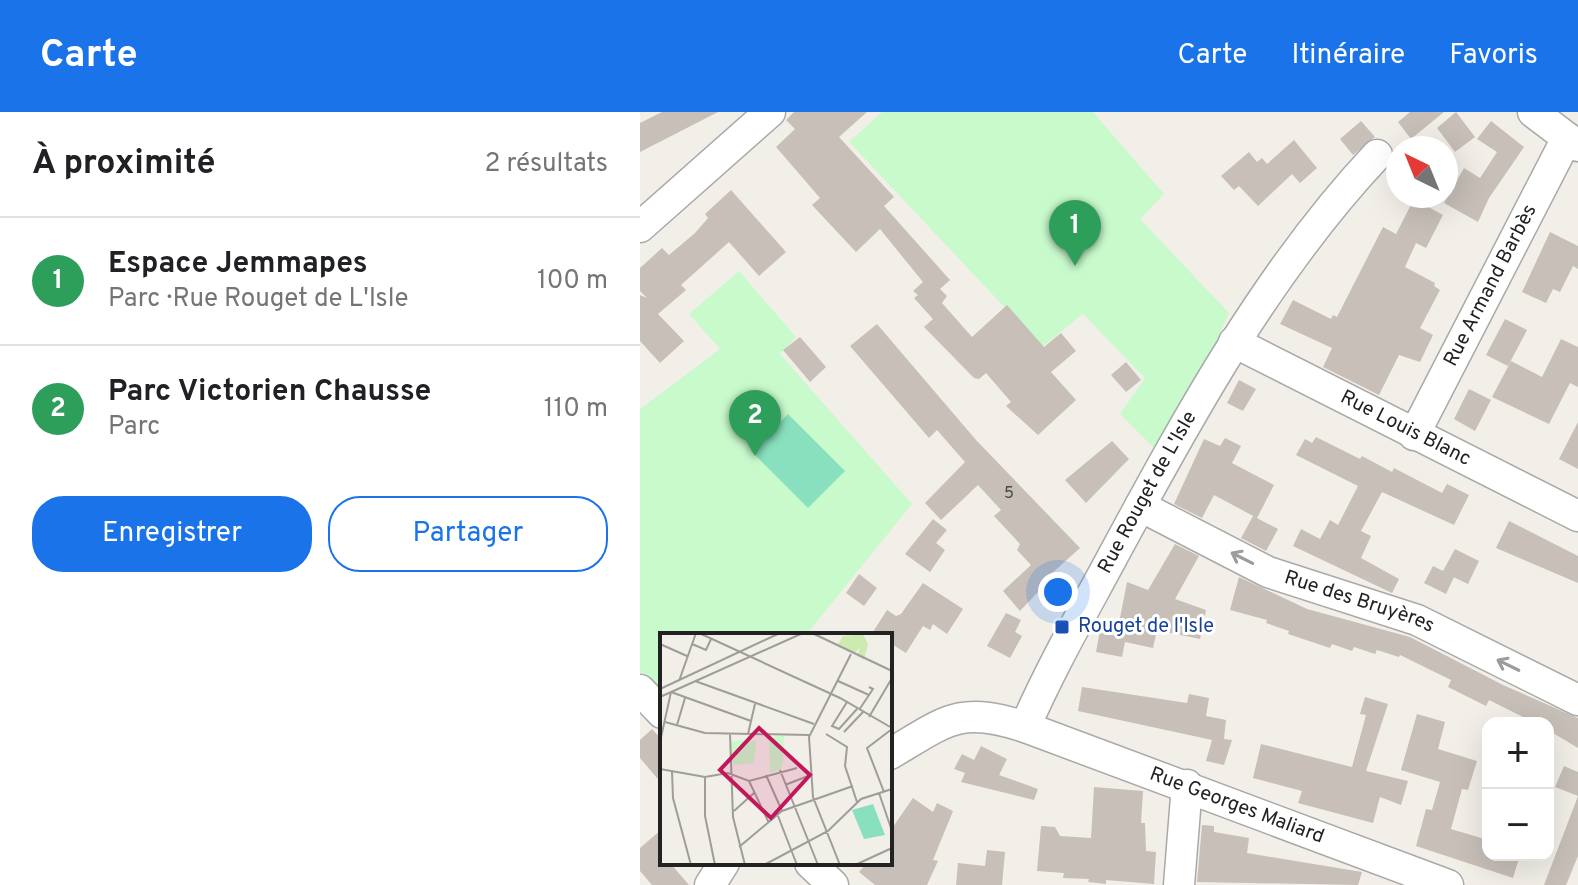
<!DOCTYPE html>
<html lang="fr">
<head>
<meta charset="utf-8">
<style>
	:root { --surface:#fff; --page:#f2f2f2; --text:#202124; --muted:#757577; --line:#e0e0e0; --accent:#1a73e8 }
	body { margin:0; font-family:Overpass,sans-serif; background:var(--page); color:var(--text) }
	.controls { position:absolute; right:24px; bottom:24px; display:grid; overflow:hidden; border-radius:16px; box-shadow:0 8px 32px #0002 }
	.controls button { width:72px; height:72px; display:grid; place-items:center; padding:0; border:0; border-bottom:2px solid var(--line); background:var(--surface); color:var(--text); font:40px sans-serif }
	.compass { position:absolute; left:746px; top:24px; width:72px; height:72px; border-radius:50%; background:var(--surface); box-shadow:0 8px 32px #0002; rotate:317deg }
	.you { position:absolute; left:418px; top:480px; width:28px; height:28px; margin:-20px; border:6px solid #fff; border-radius:50%; background:#1a73e8; box-shadow:0 0 0 12px #1a73e833 }
	.badge { display:grid; place-items:center; width:52px; height:52px; border-radius:50%; background:var(--accent); color:#fff; font-size:26px; font-weight:700 }
	.pin { position:absolute; translate:-50% -66px; filter:drop-shadow(0 2px 4px #0008) }
	.pin::after { content:''; position:absolute; top:42px; width:28px; height:24px; background:inherit; clip-path:polygon(0 0,100% 0,50% 100%) }
	.list { margin:0; padding:0; list-style:none }
	h2 { display:flex; justify-content:space-between; align-items:center; height:104px; margin:0; padding:0 32px; font-size:34px }
	h2 small { font-size:26px; font-weight:400; color:var(--muted) }
	.list li { display:grid; grid-template-columns:52px 1fr auto; gap:24px; align-items:center; box-sizing:border-box; height:128px; padding:0 32px; border-top:2px solid var(--line) }
	.list b { display:block; font-size:30px; white-space:nowrap }
	.list p { margin:0; font-size:26px; white-space:nowrap; color:var(--muted) }
	.list em { font-size:26px; font-style:normal; color:var(--muted) }
	.actions { display:flex; gap:16px; padding:24px 32px }
	.actions a { flex:1; padding:18px 0; border:2px solid var(--accent); border-radius:32px; text-align:center; font-size:28px; color:var(--accent) }
	.actions .main { background:var(--accent); color:#fff }
	.map { position:relative; flex:none; width:938px; height:773px; overflow:hidden }
	header { display:flex; align-items:center; gap:48px; box-sizing:border-box; height:112px; padding:0 40px; background:var(--accent); color:#fff }
	header strong { font-size:38px }
	nav { display:flex; gap:44px; margin-inline-start:auto; font-size:28px }
	main { display:flex }
	aside { flex:1; background:var(--surface) }
	.map>svg:first-child { display:block }
	.park { fill:#c8facc }
	.pitch { fill:#88e0be }
	.building { fill:#c7bfb8 }
	.lines { fill:none; stroke-linecap:round; stroke-linejoin:round }
	.minor-casing { stroke:#a9a9a9; stroke-width:33 }
	.minor { stroke:#fff; stroke-width:30 }
	.oneway { stroke:#9c9c9c }
	.transit-dot { fill:#1a4fb4; stroke:#fff; stroke-width:3 }
	.labels { text-anchor:middle; dominant-baseline:central; stroke-width:6; stroke-linejoin:round; paint-order:stroke }
	.number-label { font-size:16px; fill:#4b4948 }
	.street-label { font-size:20px; fill:#222; stroke:#fff }
	.transit-label { font-size:20px; fill:#164399; stroke:#fff; text-anchor:start }
	.inset-road { fill:none; stroke:#9f9d99; stroke-width:2 }
	.view { fill:#c2185b; fill-opacity:0.15; stroke:#c2185b; stroke-width:4 }
	.inset-edge { fill:none; stroke:#222; stroke-width:4 }
</style>
</head>
<body>
<header>
<strong>Carte</strong>
<nav><a>Carte</a><a>Itinéraire</a><a>Favoris</a></nav>
</header>
<main>
<aside>
<h2>À proximité<small>2 résultats</small></h2>
<ul class="list">
<li><span class="badge" style="background:#2e9e5b">1</span><div><b>Espace Jemmapes</b><p>Parc · Rue Rouget de L'Isle</p></div><em>100 m</em></li>
<li><span class="badge" style="background:#2e9e5b">2</span><div><b>Parc Victorien Chausse</b><p>Parc</p></div><em>110 m</em></li>
</ul>
<div class="actions"><a class="main">Enregistrer</a><a>Partager</a></div>
</aside>
<div class="map">
<svg width="938" height="773" viewBox="0 0 938 773">
	<rect width="100%" height="100%" fill="#f2efe9"/>
	<path class="park" d="M242 0H453L524 82 500 107 589 201 567 250 518 340 480 302 505 266 443 202 402 235 209 30Z
		M99 159 156 225 140 242 272 392 166 523H22V583L0 559V297L80 237 49 202Z"/>
	<path class="pitch" d="M148 302 205 359 168 396 111 339Z"/>
	<path class="building" d="M22 0H78L0 40V11Z
		M154 0H227L199 25 254 85 244 94 310 168 300 177 307 184 302 191 332 225 367 193 404 235 421 221 436 239 411 260 436 288 398 323 366 294 371 290 346 261 339 267 334 266 284 215 293 207 274 186 278 183 273 179 283 170 240 117 216 140 172 93 180 86 136 35 155 17 146 8Z
		M770 0H804L771 27 758 10Z
		M816 0 835 25 815 40 797 16Z
		M721 9 735 25 713 43 700 27Z
		M851 9 884 35 849 86 838 110 804 91 824 56 840 66 857 40 837 27Z
		M654 28 677 56 660 71 652 62 618 94 599 74 594 78 581 64 609 40 617 50 622 46 627 52Z
		M91 78 146 140 119 164 89 130 41 173 46 178 18 202 44 229 20 251 0 229V183L7 186 0 179V156L22 136 29 143 55 121 68 106 65 102Z
		M774 87 803 103 786 136 776 131 765 155 795 171 794 174 800 178 780 216 793 223 780 250 759 243 739 283 683 255 692 236 640 212 653 188 691 207 693 203 697 205 743 115 756 122Z
		M910 120 938 134V157L933 154 920 180 913 177 906 191 882 180Z
		M865 207 887 218 868 254 846 243Z
		M237 212 336 328 440 436 410 463 412 465 380 499 363 479 391 453 377 438 380 432 354 404 361 398 338 373 301 408 285 391 325 350 297 318 289 326 210 234Z
		M160 225 186 255 170 270 143 238Z
		M921 227 938 235V275L930 271 909 312 852 285 871 249 902 265Z
		M486 250 501 268 486 280 471 263Z
		M599 268 616 277 603 299 587 291Z
		M829 277 851 288 835 319 814 307Z
		M938 310V357L919 347Z
		M676 325 720 347 722 344 752 360 754 356 802 381 807 372 829 383 814 413 742 380 721 419 731 424 721 446 759 467 752 481 653 434 661 417 680 427 690 408 698 413 718 374 656 343 665 327 672 331Z
		M585 326 601 334 592 351 634 373 617 406 574 383 562 406 534 392 564 327 580 334Z
		M472 329 489 347 446 391 425 368Z
		M613 404 638 417 626 439 601 426Z
		M293 407 307 418 296 431 305 438 290 460 265 442Z
		M869 409 938 444V471L856 436Z
		M535 432 559 444 535 487 566 498 560 527 517 518 513 536 485 530 482 545 456 540 462 508 479 511 487 470 508 478Z
		M815 437 839 449 828 472 811 464 814 465 806 482 784 471 793 454 803 459Z
		M219 462 237 476 224 494 206 481Z
		M599 465 667 497 770 525 863 573 938 606V636L908 618V611H895L849 588 846 594 808 575 811 568 760 543 759 545 737 538 735 542 714 535 712 539 692 532 690 536 648 522 649 519 626 511 627 508 590 498Z
		M283 471 323 497 307 522 293 512 290 518 283 514 266 541 250 531V523H231L247 498 256 504 261 502Z
		M366 501 381 508 375 520 382 524 370 546 347 534Z
		M442 575 547 591 549 582 569 586 566 604 586 608 584 627 592 628 584 653 566 649 572 628 438 599Z
		M725 585 748 592 726 659 768 669 761 693 740 685 733 711 658 691 662 679 613 666 621 632 712 655 726 603 720 602Z
		M777 602 805 610 798 637 837 649 828 678 822 677 811 717 848 728V743H880L873 766 776 734 786 697 792 698 800 670 761 658Z
		M12 617 22 628V672L0 646V628Z
		M341 634 367 647 359 663 398 677 394 688 321 670 325 661 314 657 322 642 334 648Z
		M924 654 938 660V684L915 675Z
		M454 675 503 679 501 711H505L506 739 516 740 514 772 466 768V772L448 770 449 767 423 766 424 761 397 759 401 714 415 715 420 724 451 726Z
		M938 684V744L926 773H904Z
		M273 686 293 700 297 691 313 699 293 748 298 749 287 773H235L219 760 227 751H250V719Z
		M562 713 574 714V720L609 726 607 741 722 760 718 773 557 770Z
		M22 717V751H30L49 773H12L0 759V736Z
		M347 738 365 740 362 773H316L318 751 345 754Z"/>
	<g class="lines">
		<g class="minor-casing">
			<g id="minor">
				<path d="M893 0 938 34"/>
				<path d="M0 115 130 0"/>
				<path id="s1" d="M594 230 938 404"/>
				<path id="s2" d="M774 323 927 26"/>
				<path id="s3" d="M500 394 628 460 777 508 938 588"/>
				<path d="M0 578 22 601"/>
				<path id="s4" d="M385 615 808 773"/>
				<path id="s5" d="M250 642C306 609 319 593 385 615 411 555 443 500 474 442 549 303 628 159 737 43"/>
				<path d="M170 751 193 773"/>
				<path d="M70 773 84 751"/>
				<path d="M539 773 547 673"/>
			</g>
		</g>
		<use href="#minor" class="minor"/>
	</g>
	<defs><path id="oneway-shaft" d="M-6 0H5M1.5-3L5.5 0L1.5 3" fill="none" stroke-width="1.6" stroke-linecap="round" stroke-linejoin="round" transform="scale(2)"/></defs>
	<g class="oneway">
		<use href="#oneway-shaft" transform="translate(602 446) rotate(-153)"/>
		<use href="#oneway-shaft" transform="translate(868 553) rotate(-154)"/>
	</g>
	<rect class="transit-dot" x="414" y="507" width="16" height="16" rx="4"/>
	<g class="labels">
		<g class="number-label">
			<text x="369" y="382">5</text>
		</g>
		<g class="street-label">
			<text stroke="none"><textPath href="#s2" startOffset="168">Rue Armand Barbès</textPath></text>
			<text stroke="none"><textPath href="#s1" startOffset="192">Rue Louis Blanc</textPath></text>
			<text stroke="none"><textPath href="#s5" startOffset="410">Rue Rouget de L'Isle</textPath></text>
			<text stroke="none"><textPath href="#s3" startOffset="240">Rue des Bruyères</textPath></text>
			<text stroke="none"><textPath href="#s4" startOffset="226">Rue Georges Maliard</textPath></text>
		</g>
		<g class="transit-label">
			<text x="438" y="515">Rouget de l'Isle</text>
		</g>
	</g>
	<g transform="translate(20 521)">
		<rect width="232" height="232" fill="#f2efe9"/>
		<path d="M203 1 208 11 204 27 197 23 200 14 194 21 177 13 183 3Z" fill="#cdebb0"/>
		<path d="M116 102 124 103 123 126 121 136 110 140 109 107ZM80 107 96 108 94 130 75 132 71 128V109Z" fill="#c8facc"/>
		<path d="M213 171 225 202 204 206 192 177Z" fill="#88e0be"/>
		<path class="inset-road" d="M39 0 180 65 232 95M152 0 232 38M0 11 27 23M32 11 46 17 51 6M19 48 36 0M35 48 154 91M178 48 209 62M0 56 120 0M11 59 91 88M0 64 143 0M187 69 172 93 179 96 197 76M199 77 213 56 209 54M209 84 232 45M5 89 45 100 149 102M17 92 25 65M184 99 203 79M70 101 73 184 85 232M88 101 95 71M166 101 187 114 185 133 197 169M0 109 11 59M0 136 45 144 68 140 89 148 137 135M120 137 158 232M12 139 13 165 31 232M106 142 122 178M45 144V183L55 232M89 148 109 190M125 152 148 143M224 159 207 115 232 96M219 160 232 198M74 178 95 159M118 183 137 232M79 214 122 178 193 153M104 232 168 198 201 166 232 156M180 232 153 164 149 104 191 21M195 232 232 215"/>
		<path class="view" d="M99 95 150 142 111 185 60 137Z"/>
		<rect width="232" height="232" class="inset-edge"/>
	</g>
</svg>
<div class="controls">
<button>+</button>
<button>−</button>
</div>
<svg class="compass" viewBox="-18 -18 36 36"><path d="M0-13l5 13h-10z" fill="#e53935"/><path d="M0 13l5-13h-10z" fill="#757577"/></svg>
<div class="you"></div>
<div class="pin badge" style="left:435px;top:154px;background:#2e9e5b">1</div>
<div class="pin badge" style="left:115px;top:344px;background:#2e9e5b">2</div>
</div>
</main>
</body>
</html>
